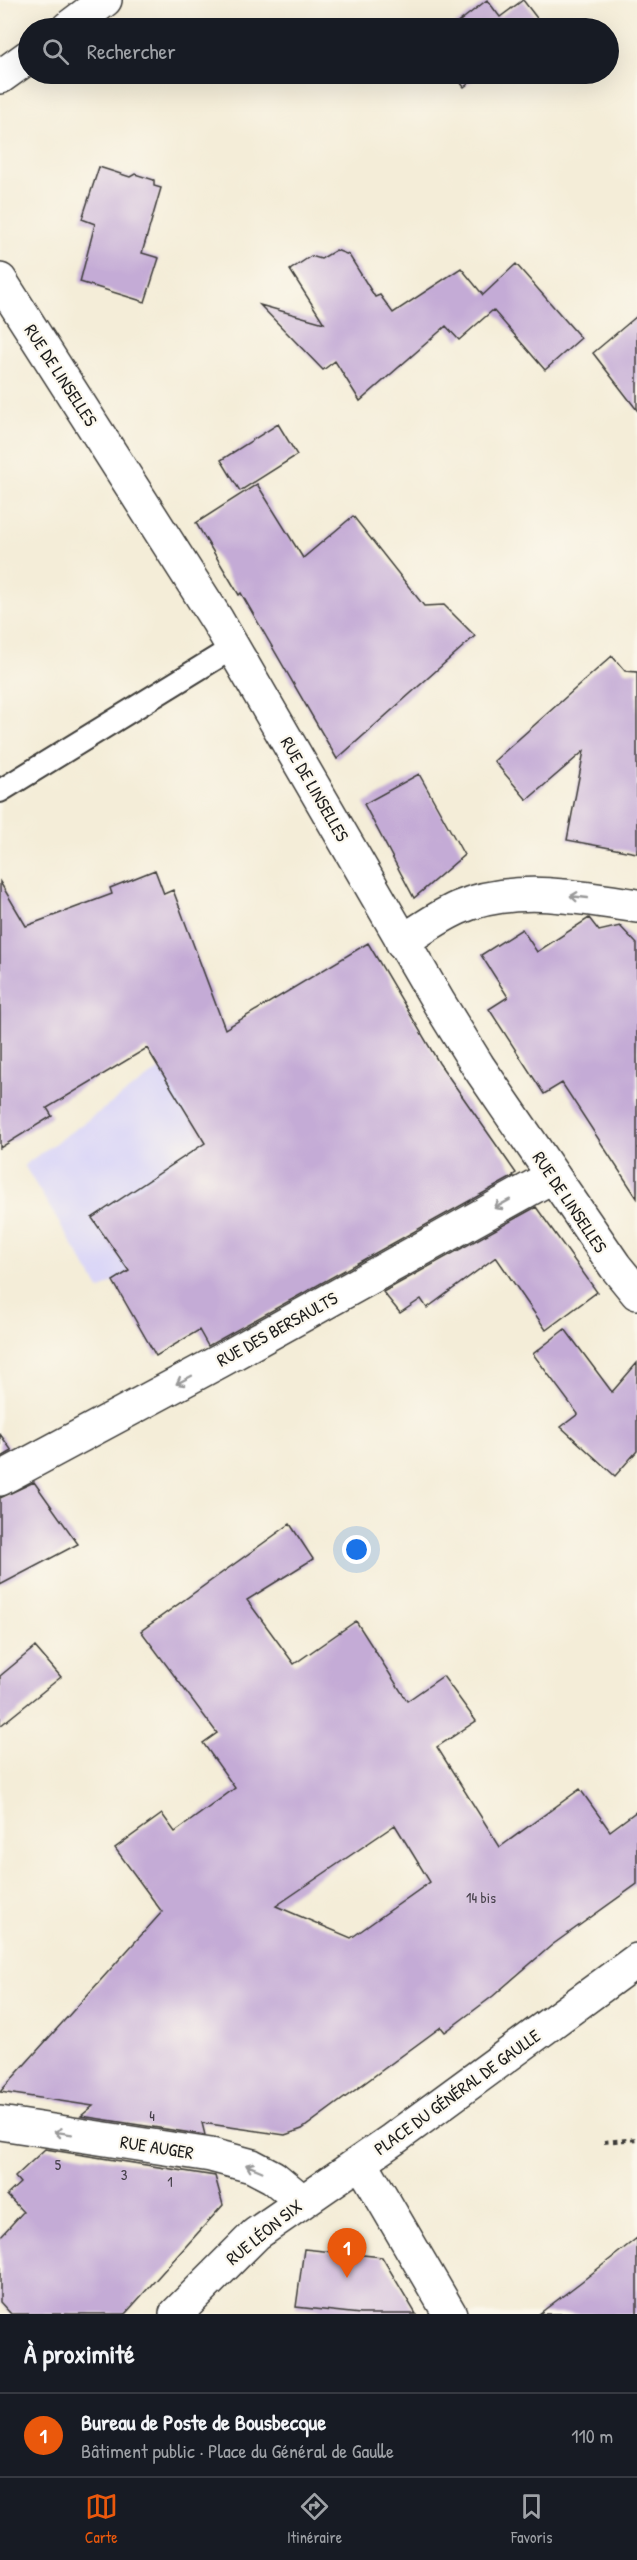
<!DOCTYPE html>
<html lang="fr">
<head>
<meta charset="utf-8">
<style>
	:root { --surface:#171b24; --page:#242831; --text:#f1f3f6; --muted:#9ea1a6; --line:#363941; --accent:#ea580c }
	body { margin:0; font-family:"Patrick Hand",sans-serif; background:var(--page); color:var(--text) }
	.you { position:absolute; left:357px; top:1550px; width:21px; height:21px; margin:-15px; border:4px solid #fff; border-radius:50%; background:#1a73e8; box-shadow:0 0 0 9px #1a73e833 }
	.badge { display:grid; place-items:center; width:39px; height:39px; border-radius:50%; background:var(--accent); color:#fff; font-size:20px; font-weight:700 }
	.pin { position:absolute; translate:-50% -50px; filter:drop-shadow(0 2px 3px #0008) }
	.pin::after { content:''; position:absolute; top:32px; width:21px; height:18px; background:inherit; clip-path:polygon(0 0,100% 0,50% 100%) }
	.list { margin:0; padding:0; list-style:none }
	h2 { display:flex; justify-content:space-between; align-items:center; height:78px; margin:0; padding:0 24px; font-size:26px }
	h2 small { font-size:20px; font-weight:400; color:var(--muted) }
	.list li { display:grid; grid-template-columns:39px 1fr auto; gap:18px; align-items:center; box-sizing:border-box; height:84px; padding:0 24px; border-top:2px solid var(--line) }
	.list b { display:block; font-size:22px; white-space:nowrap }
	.list p { margin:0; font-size:20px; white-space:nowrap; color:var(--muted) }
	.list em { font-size:20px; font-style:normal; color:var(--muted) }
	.icon { flex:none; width:33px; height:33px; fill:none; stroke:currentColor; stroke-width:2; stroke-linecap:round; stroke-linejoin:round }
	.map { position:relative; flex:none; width:637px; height:2314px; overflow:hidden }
	.search { position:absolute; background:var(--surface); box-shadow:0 6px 24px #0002; left:18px; right:18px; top:18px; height:66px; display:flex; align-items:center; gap:15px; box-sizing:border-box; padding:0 21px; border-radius:33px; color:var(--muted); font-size:22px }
	.sheet { height:162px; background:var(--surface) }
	nav { display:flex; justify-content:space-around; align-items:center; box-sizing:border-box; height:84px; border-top:2px solid var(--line); background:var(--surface); font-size:16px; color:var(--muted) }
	nav a { display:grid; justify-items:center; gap:3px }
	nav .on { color:var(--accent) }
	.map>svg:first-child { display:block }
	.built { fill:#dad6f7 }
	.building { fill:#c4abd6; fill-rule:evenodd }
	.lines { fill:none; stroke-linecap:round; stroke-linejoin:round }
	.service-casing { stroke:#3c3b38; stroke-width:26 }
	.minor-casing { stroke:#3c3b38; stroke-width:36 }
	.tertiary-casing { stroke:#3c3b38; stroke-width:36 }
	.secondary-casing { stroke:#3c3b38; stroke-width:36 }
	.path { stroke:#3c3b38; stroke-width:4; stroke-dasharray:4.5 4.5; stroke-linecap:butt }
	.service { stroke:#fff; stroke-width:22 }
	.minor { stroke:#fff; stroke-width:33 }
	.tertiary { stroke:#fff; stroke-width:33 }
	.secondary { stroke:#fff; stroke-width:33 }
	.oneway { stroke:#999 }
	.labels { text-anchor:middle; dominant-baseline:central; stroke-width:4.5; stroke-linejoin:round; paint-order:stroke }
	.number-label { font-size:15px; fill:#46404a }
	.street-label { font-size:18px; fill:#1c1c1c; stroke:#fbf7ec }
</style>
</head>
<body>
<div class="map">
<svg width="637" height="2314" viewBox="0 0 637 2314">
	<rect width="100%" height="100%" fill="#fbf7ec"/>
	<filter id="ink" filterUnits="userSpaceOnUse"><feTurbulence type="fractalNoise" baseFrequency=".0167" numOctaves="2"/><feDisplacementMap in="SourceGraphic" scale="12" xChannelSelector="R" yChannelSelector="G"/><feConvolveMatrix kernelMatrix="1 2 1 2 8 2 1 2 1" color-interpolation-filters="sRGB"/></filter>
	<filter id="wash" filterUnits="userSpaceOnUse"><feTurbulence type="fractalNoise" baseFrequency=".008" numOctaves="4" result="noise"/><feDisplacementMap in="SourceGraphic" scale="24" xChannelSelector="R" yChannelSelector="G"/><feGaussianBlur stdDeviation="1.35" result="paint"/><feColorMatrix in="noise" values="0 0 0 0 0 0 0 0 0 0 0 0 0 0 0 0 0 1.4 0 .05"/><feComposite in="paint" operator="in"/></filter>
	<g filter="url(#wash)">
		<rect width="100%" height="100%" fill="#f4edd8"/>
		<path class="built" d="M368 943 441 1066 100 1290 24 1165 160 1069Z"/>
		<g id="blocks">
			<path class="building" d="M487 0 500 17 523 0 543 26 539 28H451Z
				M454 74H481L464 87Z
				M99 167 130 177 135 174 154 180V186L161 188 142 253 159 258 145 302 80 282 95 224 82 219Z
				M336 250 349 255 375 297 380 295 393 313 461 268 483 295 516 264 581 338 545 370 493 310 459 340 446 326 360 401 335 361 323 370 260 305 324 323 290 270 311 256 321 259Z
				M637 316V410L593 353Z
				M278 424 297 455 240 491 221 460Z
				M257 484 303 558 353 516 424 606 444 605 475 636 337 759 241 593 239 595 196 523Z
				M612 656 625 671 637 672V853L567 840 584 751 527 800 494 761Z
				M419 774 464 855 414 898 364 804Z
				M155 870 164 894 173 890 225 1029 368 943 439 1063 516 1173 513 1175 514 1176 208 1346 199 1330 156 1356 113 1281 129 1271 92 1218 205 1143 147 1048 47 1108 52 1116 0 1148V882L26 926 112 894 110 888Z
				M589 918 599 931 620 926 637 944V1198L562 1083 544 1094 489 1009 508 997 481 955 522 929 537 952Z
				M536 1207 597 1292 546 1330 496 1257 427 1308 421 1299 400 1313 383 1292Z
				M565 1329 612 1392 637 1363V1451L615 1476 561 1427 578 1414 533 1354Z
				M0 1434 12 1451 0 1458Z
				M34 1482 78 1544 0 1585V1498Z
				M290 1524 313 1559 247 1600 294 1664 356 1621 407 1701 443 1676 476 1721 437 1747 500 1847 580 1789 610 1831 637 1811V1884L552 1945 493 1996 445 2032 441 2027 302 2129 285 2135 202 2123 205 2135 81 2116 93 2106 0 2092 162 1912 115 1848 162 1814 175 1832 235 1788 203 1743 217 1733 141 1631ZM395 1825 430 1882 351 1938 276 1906Z
				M35 1647 61 1677 0 1726V1676Z
				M45 2149 215 2176 223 2205 125 2314H11L0 2302V2237L23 2212 7 2195 20 2183 15 2177Z
				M637 2238V2314H539L581 2282Z
				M304 2249 382 2257 416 2314H360L296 2307Z"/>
		</g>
	</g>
	<g filter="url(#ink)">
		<use href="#blocks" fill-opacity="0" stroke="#3c3b38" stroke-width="1.5"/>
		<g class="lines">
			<g class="service-casing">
				<path id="service" d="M0 791 234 647"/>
			</g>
			<g class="minor-casing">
				<path id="minor" d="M68 28 105 0
					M0 77 28 57
					M402 942C420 930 438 917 458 908 513 884 580 897 637 906
					M0 1479 220 1361 553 1176
					M361 2162 450 2314"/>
			</g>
			<g class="tertiary-casing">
				<path id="tertiary" d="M0 280 217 620 439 1003 478 1066 615 1266 637 1293
					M0 2123 211 2155 252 2166 273 2177 302 2201"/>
			</g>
			<g class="secondary-casing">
				<path id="secondary" d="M176 2314 256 2234 392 2140 637 1960"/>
			</g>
			<path class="path" d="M604 2142 637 2139"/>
			<use href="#service" class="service"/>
			<use href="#minor" class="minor"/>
			<use href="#tertiary" class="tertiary"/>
			<use href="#secondary" class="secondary"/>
		</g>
		<defs><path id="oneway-shaft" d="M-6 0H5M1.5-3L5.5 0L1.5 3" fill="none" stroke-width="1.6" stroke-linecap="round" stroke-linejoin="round" transform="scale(1.5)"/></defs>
		<g class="oneway">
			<use href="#oneway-shaft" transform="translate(579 897) rotate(-174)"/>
			<use href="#oneway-shaft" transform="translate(502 1204) rotate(151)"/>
			<use href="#oneway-shaft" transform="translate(184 1380) rotate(152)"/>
			<use href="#oneway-shaft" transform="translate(63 2133) rotate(-171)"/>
			<use href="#oneway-shaft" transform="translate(254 2168) rotate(-157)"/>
		</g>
	</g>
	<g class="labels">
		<g class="number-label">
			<text x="481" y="1897">14 bis</text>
			<text x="152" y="2115">4</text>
			<text x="58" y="2164">5</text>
			<text x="124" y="2174">3</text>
			<text x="170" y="2181">1</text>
		</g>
		<g class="street-label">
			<text transform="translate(61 375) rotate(57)">RUE DE LINSELLES</text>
			<text transform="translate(315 789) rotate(60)">RUE DE LINSELLES</text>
			<text transform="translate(570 1202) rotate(56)">RUE DE LINSELLES</text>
			<text transform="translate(277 1329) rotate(-29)">RUE DES BERSAULTS</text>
			<text transform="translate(457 2092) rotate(-36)">PLACE DU GÉNÉRAL DE GAULLE</text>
			<text transform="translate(157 2147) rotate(9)">RUE AUGER</text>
			<text transform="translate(264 2232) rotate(-39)">RUE LÉON SIX</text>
		</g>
	</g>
</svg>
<div class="you"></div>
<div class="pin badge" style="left:347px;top:2278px">1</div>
<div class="search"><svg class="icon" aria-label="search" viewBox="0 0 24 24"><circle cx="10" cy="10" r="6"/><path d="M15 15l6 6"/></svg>Rechercher</div>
</div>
<section class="sheet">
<h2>À proximité<small></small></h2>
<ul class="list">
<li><span class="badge">1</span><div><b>Bureau de Poste de Bousbecque</b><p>Bâtiment public · Place du Général de Gaulle</p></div><em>110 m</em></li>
</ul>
</section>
<nav>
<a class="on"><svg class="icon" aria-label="map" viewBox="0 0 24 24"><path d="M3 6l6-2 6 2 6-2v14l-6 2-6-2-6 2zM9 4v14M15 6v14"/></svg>Carte</a>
<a><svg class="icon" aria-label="directions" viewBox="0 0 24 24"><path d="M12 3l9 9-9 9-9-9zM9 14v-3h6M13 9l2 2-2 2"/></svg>Itinéraire</a>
<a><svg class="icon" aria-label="saved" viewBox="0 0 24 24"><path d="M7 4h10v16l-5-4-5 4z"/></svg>Favoris</a>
</nav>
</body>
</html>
